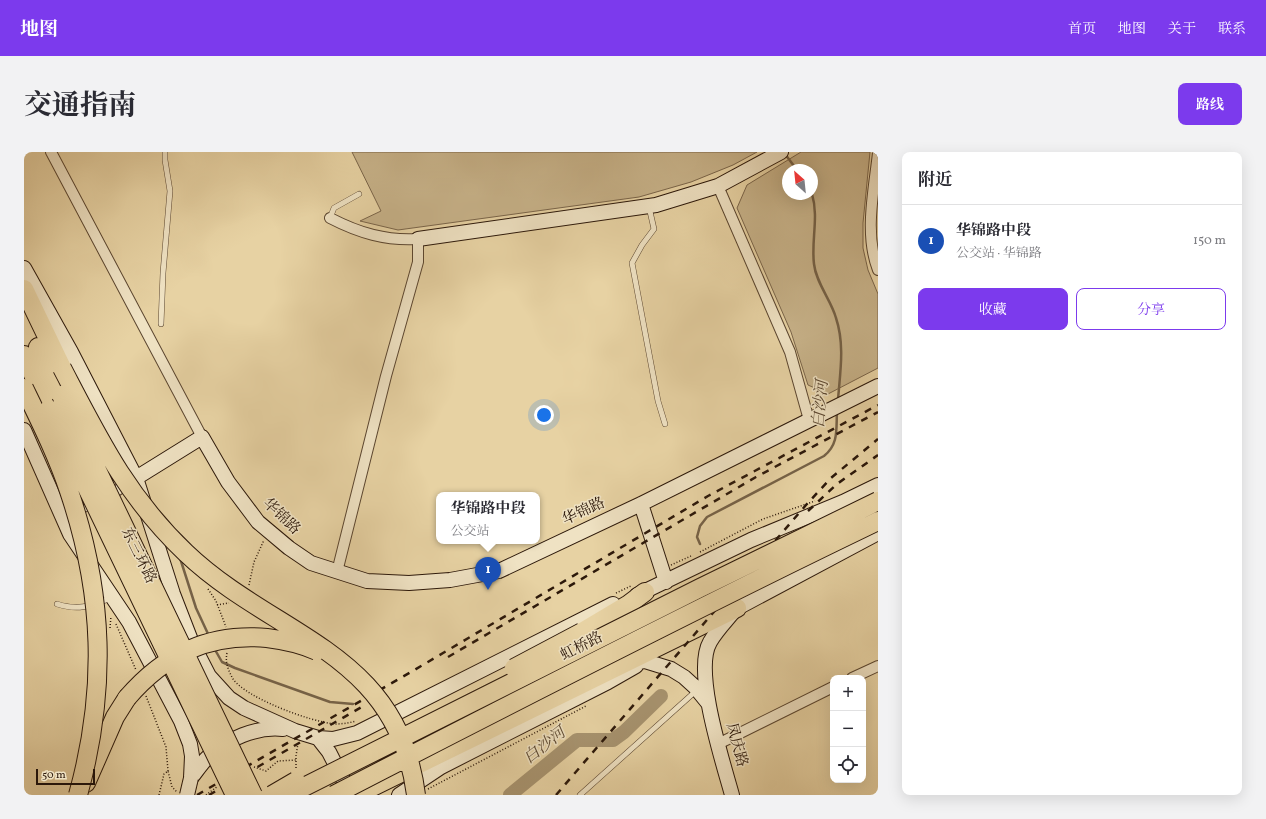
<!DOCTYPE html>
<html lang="zh">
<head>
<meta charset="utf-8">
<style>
	:root { --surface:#fff; --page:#f2f2f3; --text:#2b2b33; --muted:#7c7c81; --line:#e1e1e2; --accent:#7c3aed }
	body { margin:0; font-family:Vollkorn,"Noto Serif SC",serif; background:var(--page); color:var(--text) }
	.controls { position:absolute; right:12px; bottom:12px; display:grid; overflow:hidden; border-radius:8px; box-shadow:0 4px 16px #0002 }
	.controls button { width:36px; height:36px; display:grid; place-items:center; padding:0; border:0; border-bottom:1px solid var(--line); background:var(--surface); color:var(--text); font:20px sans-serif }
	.compass { position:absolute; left:758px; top:12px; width:36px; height:36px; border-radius:50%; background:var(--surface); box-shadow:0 4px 16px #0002; rotate:333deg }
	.scale { position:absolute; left:12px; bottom:10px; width:59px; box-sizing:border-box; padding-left:4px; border:2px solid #2c180a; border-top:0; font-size:11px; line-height:14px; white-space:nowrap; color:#2c180a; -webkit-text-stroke:3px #efe2c3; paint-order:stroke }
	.you { position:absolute; left:520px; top:263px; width:14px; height:14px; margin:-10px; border:3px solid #fff; border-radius:50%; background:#1a73e8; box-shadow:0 0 0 6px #1a73e833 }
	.badge { display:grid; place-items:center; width:26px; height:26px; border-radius:50%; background:var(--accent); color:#fff; font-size:13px; font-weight:700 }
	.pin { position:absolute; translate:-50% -33px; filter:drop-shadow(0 1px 2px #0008) }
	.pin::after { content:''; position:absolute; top:21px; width:14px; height:12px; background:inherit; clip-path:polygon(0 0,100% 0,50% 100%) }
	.popup { position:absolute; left:412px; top:340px; width:104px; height:52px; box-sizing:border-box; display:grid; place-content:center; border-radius:8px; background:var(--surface); filter:drop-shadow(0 1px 3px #0005); font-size:13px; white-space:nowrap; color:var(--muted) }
	.popup b { font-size:15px; color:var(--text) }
	.popup::after { content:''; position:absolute; left:50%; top:100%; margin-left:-8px; border:8px solid transparent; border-top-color:var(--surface) }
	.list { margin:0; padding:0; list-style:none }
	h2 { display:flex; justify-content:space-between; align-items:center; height:52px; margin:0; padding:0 16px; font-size:17px }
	h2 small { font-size:13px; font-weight:400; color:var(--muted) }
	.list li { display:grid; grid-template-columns:26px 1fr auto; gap:12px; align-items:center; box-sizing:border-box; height:72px; padding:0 16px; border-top:1px solid var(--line) }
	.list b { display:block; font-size:15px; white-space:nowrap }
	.list p { margin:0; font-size:13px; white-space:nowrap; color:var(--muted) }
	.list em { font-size:13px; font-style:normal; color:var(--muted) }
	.actions { display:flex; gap:8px; padding:12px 16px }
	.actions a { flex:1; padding:9px 0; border:1px solid var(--accent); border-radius:8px; text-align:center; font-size:14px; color:var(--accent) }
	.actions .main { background:var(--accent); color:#fff }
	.icon { flex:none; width:22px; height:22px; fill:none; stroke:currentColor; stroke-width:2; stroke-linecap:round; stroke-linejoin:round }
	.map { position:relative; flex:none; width:854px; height:643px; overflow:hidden; border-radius:8px }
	header { display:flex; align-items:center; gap:24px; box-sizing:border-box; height:56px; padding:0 20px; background:var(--accent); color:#fff }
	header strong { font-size:19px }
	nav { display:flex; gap:22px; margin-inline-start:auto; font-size:14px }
	.intro { display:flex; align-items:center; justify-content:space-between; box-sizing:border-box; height:96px; padding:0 24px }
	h1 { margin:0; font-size:28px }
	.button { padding:10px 18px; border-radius:8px; background:var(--accent); color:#fff; font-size:14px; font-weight:700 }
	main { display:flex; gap:24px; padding:0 24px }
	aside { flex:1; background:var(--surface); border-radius:8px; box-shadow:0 4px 16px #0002 }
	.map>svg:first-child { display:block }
	.green { fill:#c7b289; stroke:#7a654a; fill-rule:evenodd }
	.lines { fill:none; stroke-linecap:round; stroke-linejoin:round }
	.stream { stroke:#766247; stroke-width:2.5 }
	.river { stroke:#a7936f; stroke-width:14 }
	.lane-casing { stroke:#5b4630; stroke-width:6 }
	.street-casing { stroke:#5b4630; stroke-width:12 }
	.secondary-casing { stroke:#2c180a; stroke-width:16 }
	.highway-casing { stroke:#2c180a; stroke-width:20 }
	.path { stroke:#2c180a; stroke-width:1.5; stroke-dasharray:1 2; stroke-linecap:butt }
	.lane { stroke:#efe2c3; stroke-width:5 }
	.street { stroke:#efe2c3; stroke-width:10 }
	.secondary { stroke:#efe2c3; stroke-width:14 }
	.highway { stroke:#e7d2a3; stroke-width:18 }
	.rail { stroke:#2c180a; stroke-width:2.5; stroke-dasharray:7 7; stroke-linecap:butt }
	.secondary-bridge-casing { stroke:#2c180a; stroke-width:16; stroke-linecap:butt }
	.highway-bridge-casing { stroke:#2c180a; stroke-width:20; stroke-linecap:butt }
	.secondary-bridge { stroke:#efe2c3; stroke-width:14 }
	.highway-bridge { stroke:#e7d2a3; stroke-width:18 }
	.labels { text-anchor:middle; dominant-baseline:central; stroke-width:3; stroke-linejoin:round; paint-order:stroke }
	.street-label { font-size:15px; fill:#2c180a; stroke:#efe2c3 }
	.water-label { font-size:16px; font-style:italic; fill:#5d4932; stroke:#efe2c3 }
</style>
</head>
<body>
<header>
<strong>地图</strong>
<nav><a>首页</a><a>地图</a><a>关于</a><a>联系</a></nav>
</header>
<div class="intro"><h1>交通指南</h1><a class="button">路线</a></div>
<main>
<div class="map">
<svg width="854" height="643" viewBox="0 0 854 643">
	<rect width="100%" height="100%" fill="#e7d2a3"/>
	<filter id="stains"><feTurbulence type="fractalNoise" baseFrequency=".005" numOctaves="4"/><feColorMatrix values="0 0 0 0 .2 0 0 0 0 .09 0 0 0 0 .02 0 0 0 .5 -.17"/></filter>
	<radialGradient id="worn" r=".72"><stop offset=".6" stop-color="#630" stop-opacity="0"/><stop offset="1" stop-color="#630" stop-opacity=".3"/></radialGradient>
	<path class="green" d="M328 0H733L709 13 667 30 615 45 374 78 336 69 357 59Z
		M777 0H846L839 71V96L844 118 854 142V216L804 242 784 233 767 180 713 56 723 33ZM764 18H788V42H764Z"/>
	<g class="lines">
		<path class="stream" d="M761 2 773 18
			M788 42C795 65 787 89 790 112 792 131 807 148 812 166 821 193 816 221 814 248
			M676 392 673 385 676 374 683 365 800 304C815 292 812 277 813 259
			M156 406 172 456 185 484
			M190 496 198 510 211 516 306 550 329 552"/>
		<path class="river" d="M486 643 553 588H589L600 580 637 544"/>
		<g class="lane-casing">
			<path id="lane" d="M625 55 630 77 618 93 608 111 634 249 641 272
				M306 66 310 56 335 42
				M137 172 139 121 146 39 141 8V0
				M33 452C55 459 66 454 87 446
				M556 643 673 538"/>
		</g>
		<g class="street-casing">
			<path id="street" d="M27 0 178 285
				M854 1C850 38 840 82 854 118
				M694 34 766 200 785 268
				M306 66C335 81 362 89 394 87V110L362 224 313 420
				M47 361 91 340 107 329
				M828 526 854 514
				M694 592 809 535"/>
		</g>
		<g class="secondary-casing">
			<path id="secondary" d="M394 87 632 53 694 34 757 0
				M0 116 47 200 112 326 149 442 168 491 185 524 205 546 220 556 271 579 294 586 309 587 333 581 589 452
				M0 278 46 382 105 470 157 569 166 592 168 604 167 626
				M112 326 178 285 204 330 234 370 265 396 287 411 343 429 385 431 426 428 475 419 617 352 854 234
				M617 352 642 430
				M613 443 727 388 819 350 854 333
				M704 461 854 381
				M606 512 621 509 647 517 660 525 671 535 684 551
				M294 586 305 600 327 643
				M167 626C172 620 177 612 183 606 202 587 233 574 259 577
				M375 643 417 615 584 530 612 514
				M708 643C699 610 669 519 686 490 692 479 703 468 711 458"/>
		</g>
		<g class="highway-casing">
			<path id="highway" d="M0 137 38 216
				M14 195 37 243
				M0 203 25 257
				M558 480 605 452 621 440
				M62 631 91 565 103 546
				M332 643 713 456"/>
		</g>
		<path class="path" d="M676 400 739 367 791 349
			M647 413 667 404
			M225 433 230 410 240 388
			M184 437 192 449 202 475
			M592 441 607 434
			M193 453 205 451
			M92 472 112 518
			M86 476 87 464
			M203 501C201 510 204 518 209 527 222 546 287 570 311 572 318 572 325 571 332 569
			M122 544 142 595 144 619
			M230 615 242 619 254 609 272 608
			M272 616V604L274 591
			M404 637 562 554
			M135 643 140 622 144 619 148 635 153 640
			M182 643 194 634"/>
		<use href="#lane" class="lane"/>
		<use href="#street" class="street"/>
		<use href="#secondary" class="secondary"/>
		<use href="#highway" class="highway"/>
		<path class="rail" d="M784 359 813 332 854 303
			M424 505 732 325 854 260
			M173 643 387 520 684 344 854 253
			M185 643 341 553
			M532 643 782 353 807 326 854 287"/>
		<g class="secondary-bridge-casing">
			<path id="secondary-bridge" d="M163 643 167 626"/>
		</g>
		<g class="highway-bridge-casing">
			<path id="highway-bridge" d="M38 216C75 287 103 345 162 401 250 485 374 499 392 643
				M0 236C16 269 33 303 45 339 80 442 83 538 54 643
				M37 243 229 643
				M25 257 211 643
				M490 516 558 480
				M103 546C141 502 185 481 243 486 259 488 278 492 293 499
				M248 643 272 629
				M264 643 676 436 854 349
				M310 643C490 550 671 457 854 369"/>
		</g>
		<use href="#secondary-bridge" class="secondary-bridge"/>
		<use href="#highway-bridge" class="highway-bridge"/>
	</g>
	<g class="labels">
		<g class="street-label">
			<text transform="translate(560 360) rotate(-25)">华锦路</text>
			<text transform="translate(257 365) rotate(43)">华锦路</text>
			<text transform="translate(114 404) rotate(64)">东三环路</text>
			<text transform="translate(558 495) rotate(-27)">虹桥路</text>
			<text transform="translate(712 593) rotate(75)">凤庆路</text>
		</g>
		<g class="water-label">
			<text transform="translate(797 252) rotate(-85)">白沙河</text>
			<text transform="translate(521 594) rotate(-38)">白沙河</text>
		</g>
	</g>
	<rect width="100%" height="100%" filter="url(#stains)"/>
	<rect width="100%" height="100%" fill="url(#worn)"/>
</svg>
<div class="controls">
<button>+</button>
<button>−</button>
<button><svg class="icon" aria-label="locate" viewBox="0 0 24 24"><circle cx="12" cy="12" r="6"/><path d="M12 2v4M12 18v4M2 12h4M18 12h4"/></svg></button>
</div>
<svg class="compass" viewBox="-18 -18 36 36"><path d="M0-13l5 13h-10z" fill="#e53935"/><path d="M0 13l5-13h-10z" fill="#7c7c81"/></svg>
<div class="scale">50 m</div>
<div class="you"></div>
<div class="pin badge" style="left:464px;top:438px;background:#1a4fb4">1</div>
<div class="popup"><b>华锦路中段</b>公交站</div>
</div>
<aside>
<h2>附近<small></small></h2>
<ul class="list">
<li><span class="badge" style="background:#1a4fb4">1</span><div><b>华锦路中段</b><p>公交站 · 华锦路</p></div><em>150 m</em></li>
</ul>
<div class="actions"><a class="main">收藏</a><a>分享</a></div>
</aside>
</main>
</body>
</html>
